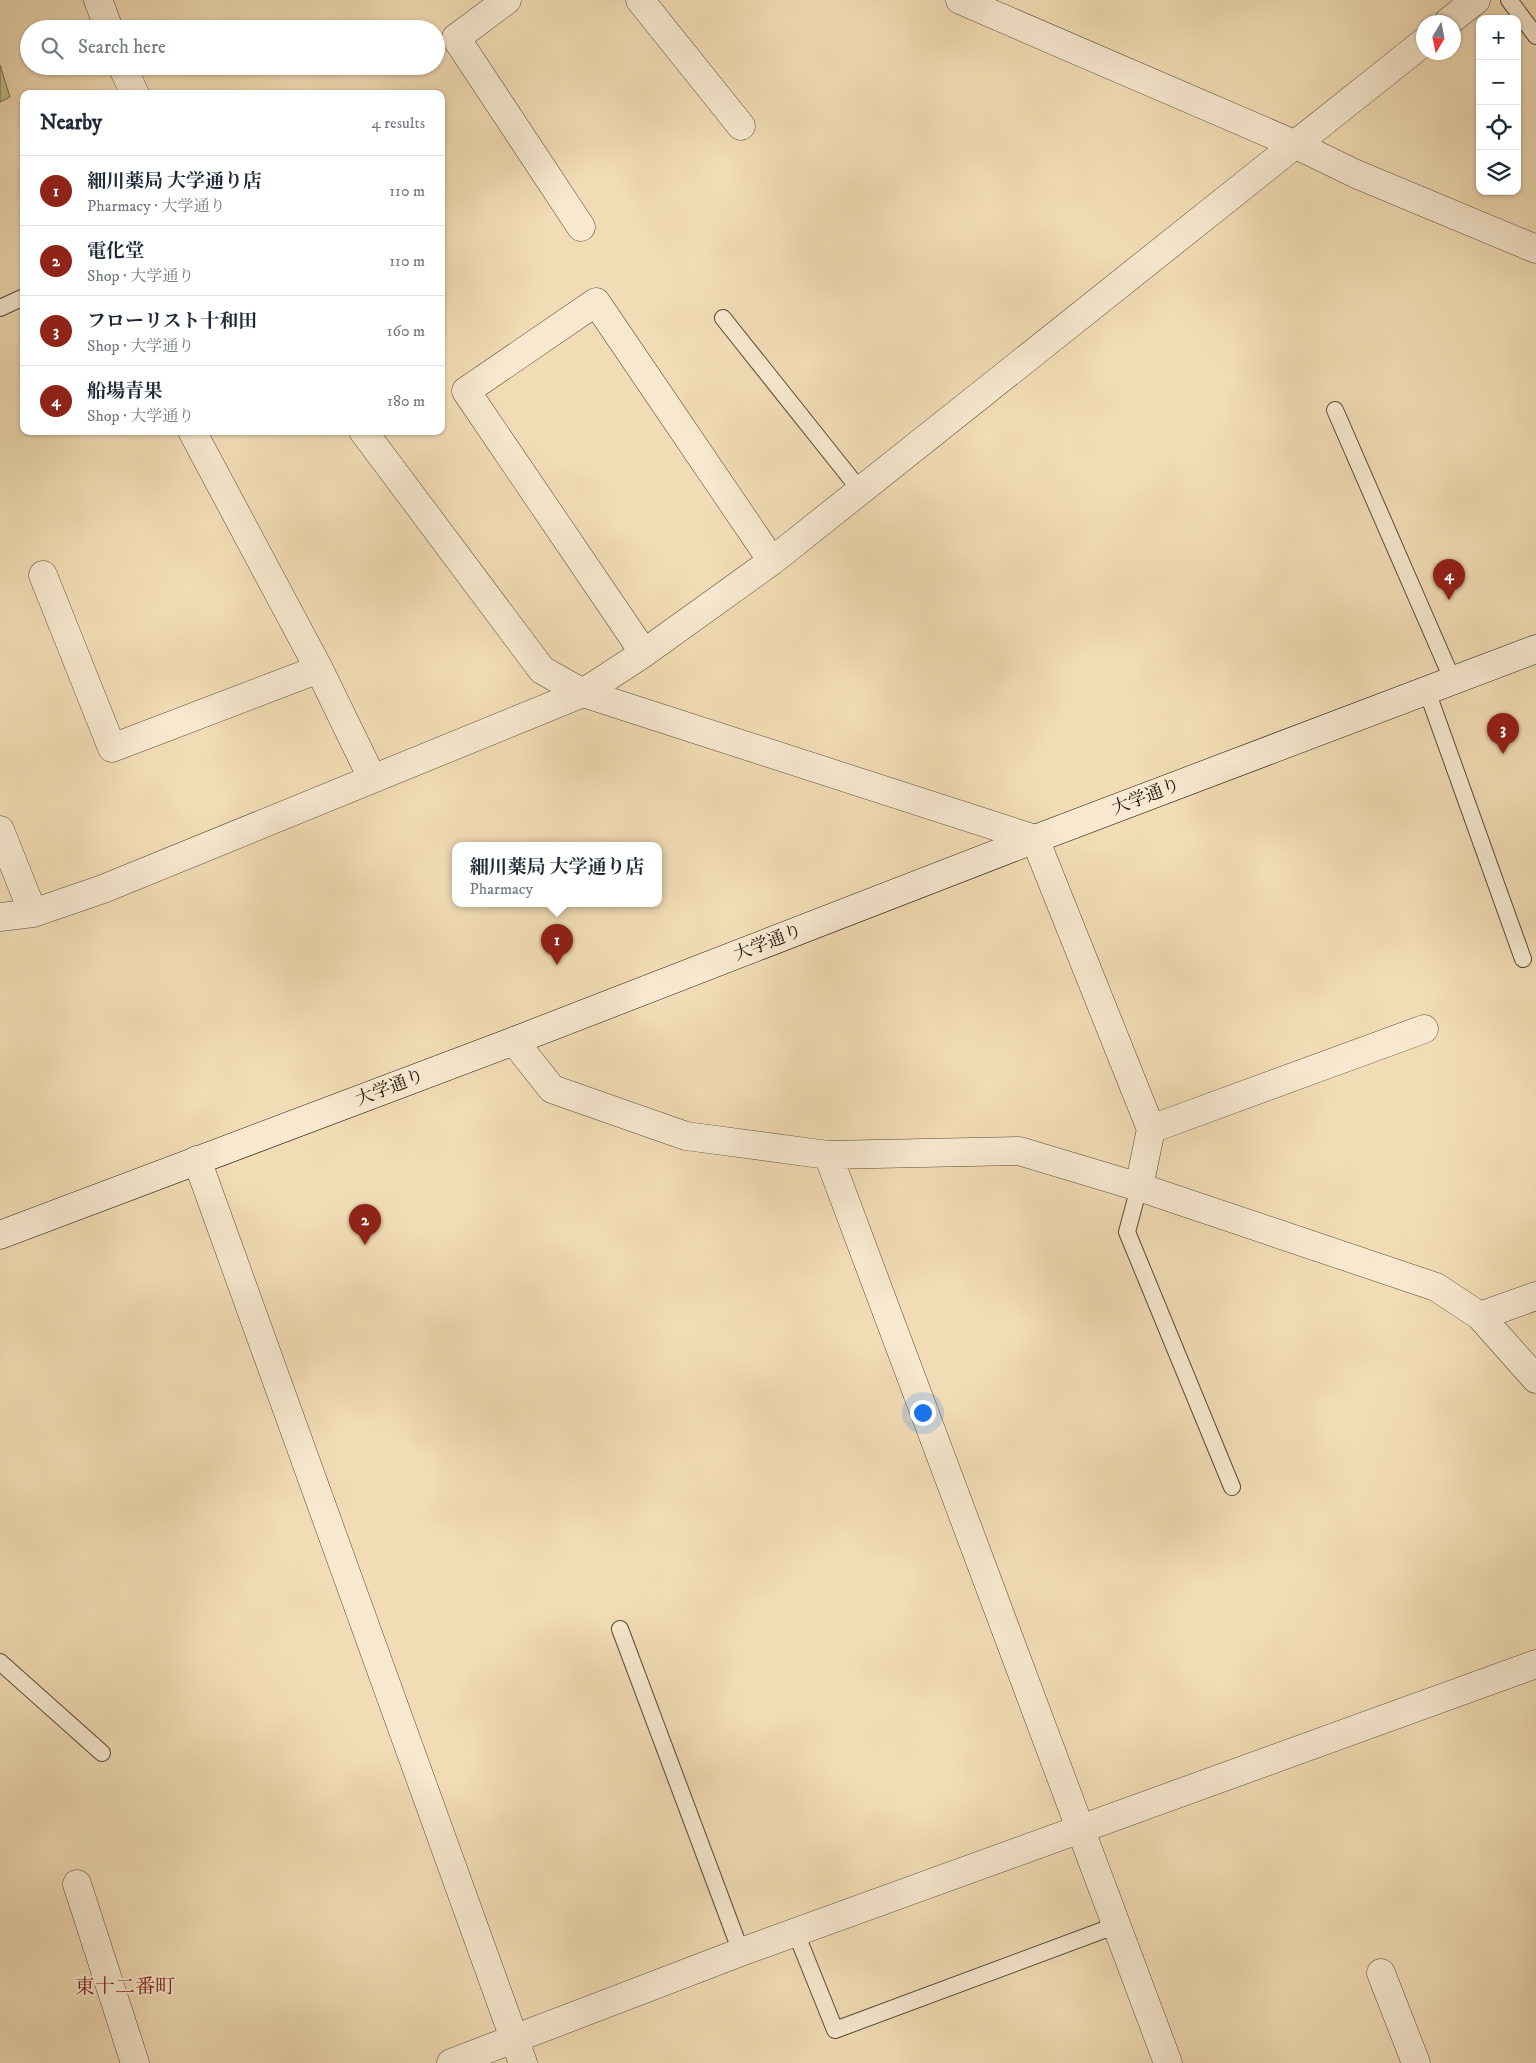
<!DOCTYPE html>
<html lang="en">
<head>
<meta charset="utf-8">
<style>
	:root { --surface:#fff; --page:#f6f6f7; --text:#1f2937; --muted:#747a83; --line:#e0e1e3; --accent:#8f2418 }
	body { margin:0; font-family:"IM FELL DW Pica","Noto Serif JP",serif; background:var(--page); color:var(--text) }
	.controls { position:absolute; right:15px; top:15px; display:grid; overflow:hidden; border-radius:10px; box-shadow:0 1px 4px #0004 }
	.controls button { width:45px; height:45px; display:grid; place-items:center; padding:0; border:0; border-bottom:1px solid var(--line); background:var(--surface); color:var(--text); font:25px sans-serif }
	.compass { position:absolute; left:1416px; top:15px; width:45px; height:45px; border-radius:50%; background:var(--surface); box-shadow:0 1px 4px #0004; rotate:190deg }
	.you { position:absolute; left:922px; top:1412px; width:18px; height:18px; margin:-12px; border:4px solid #fff; border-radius:50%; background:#1a73e8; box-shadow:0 0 0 8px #1a73e833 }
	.badge { display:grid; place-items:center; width:32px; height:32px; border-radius:50%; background:var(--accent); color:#fff; font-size:16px; font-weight:700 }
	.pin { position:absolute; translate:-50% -41px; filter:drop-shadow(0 1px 2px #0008) }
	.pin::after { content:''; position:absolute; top:26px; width:18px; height:15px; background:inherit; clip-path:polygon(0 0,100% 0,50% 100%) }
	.popup { position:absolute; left:452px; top:842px; width:210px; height:65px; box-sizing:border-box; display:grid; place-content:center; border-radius:10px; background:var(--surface); filter:drop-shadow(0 1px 4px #0005); font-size:16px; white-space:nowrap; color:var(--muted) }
	.popup b { font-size:19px; color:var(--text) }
	.popup::after { content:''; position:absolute; left:50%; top:100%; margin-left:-10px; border:10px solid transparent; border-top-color:var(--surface) }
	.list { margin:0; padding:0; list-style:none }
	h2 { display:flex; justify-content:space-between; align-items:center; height:65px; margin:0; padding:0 20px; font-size:21px }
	h2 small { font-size:16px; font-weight:400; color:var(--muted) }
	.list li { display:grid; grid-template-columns:32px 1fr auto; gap:15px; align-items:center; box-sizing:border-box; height:70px; padding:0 20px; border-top:1px solid var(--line) }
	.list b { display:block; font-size:19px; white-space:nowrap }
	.list p { margin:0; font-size:16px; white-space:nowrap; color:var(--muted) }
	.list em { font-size:16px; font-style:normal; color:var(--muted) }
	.icon { flex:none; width:28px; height:28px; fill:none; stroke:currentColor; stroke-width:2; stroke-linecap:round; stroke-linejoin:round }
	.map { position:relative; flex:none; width:1536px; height:2063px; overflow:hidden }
	.search { position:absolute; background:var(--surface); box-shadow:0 1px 4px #0004; left:20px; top:20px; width:425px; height:55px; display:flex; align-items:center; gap:12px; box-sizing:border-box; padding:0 18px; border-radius:28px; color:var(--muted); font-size:19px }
	.panel { position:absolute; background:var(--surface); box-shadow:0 1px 4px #0004; left:20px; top:90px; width:425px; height:345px; border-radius:10px }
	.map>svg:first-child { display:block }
	.green { fill:#c1be88; stroke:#726c4c }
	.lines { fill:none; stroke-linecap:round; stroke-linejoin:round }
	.lane-casing { stroke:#574a39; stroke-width:18 }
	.street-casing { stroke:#574a39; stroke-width:29 }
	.secondary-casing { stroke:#231a10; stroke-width:29 }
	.lane { stroke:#f7e8cf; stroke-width:16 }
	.street { stroke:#f7e8cf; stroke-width:28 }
	.secondary { stroke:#f7e8cf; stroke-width:28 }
	.labels { text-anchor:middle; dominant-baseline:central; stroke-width:4; stroke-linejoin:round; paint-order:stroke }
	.street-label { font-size:18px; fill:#231a10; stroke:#f7e8cf }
	.quarter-label { font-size:20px; fill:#7a1f14; stroke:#f7e8cf }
</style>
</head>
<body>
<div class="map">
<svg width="1536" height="2063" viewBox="0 0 1536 2063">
	<rect width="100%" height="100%" fill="#f2dcb5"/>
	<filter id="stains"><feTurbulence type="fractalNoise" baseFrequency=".004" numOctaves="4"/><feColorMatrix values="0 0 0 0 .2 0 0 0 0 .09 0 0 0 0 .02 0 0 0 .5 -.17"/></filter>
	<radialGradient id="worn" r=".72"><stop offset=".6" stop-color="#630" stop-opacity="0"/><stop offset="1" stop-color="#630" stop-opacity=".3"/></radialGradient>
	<path class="green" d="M0 65 10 97 0 102Z"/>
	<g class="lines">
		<g class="lane-casing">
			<path id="lane" d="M1509 0 1536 36
				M0 308 24 297
				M723 318 860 490
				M1335 410 1453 681
				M1427 691 1523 959
				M1139 1187 1127 1232 1232 1487
				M620 1629 741 1952
				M0 1662 102 1753
				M796 1933 835 2030 1117 1925"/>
		</g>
		<g class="street-casing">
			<path id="street" d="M98 0 109 29
				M507 0 456 38 581 227
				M640 0 741 126
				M960 0 1294 144 1356 174 1536 249
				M1448 22 1476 0
				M122 66 135 94
				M192 431 319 669 372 778
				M363 431 542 670 583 693 1035 839 1151 1129 1139 1187
				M43 575 112 748 319 669
				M644 653 466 391 596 302 772 561
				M0 830 33 913
				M0 917 33 913 103 889 583 693 644 653 772 561 1424 42
				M514 1041 552 1089 686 1136 828 1155 1019 1151 1139 1187 1436 1287 1480 1316 1536 1379
				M1151 1129 1424 1029
				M828 1155 1168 2063
				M197 1160 523 2063
				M1480 1316 1536 1296
				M77 1884 135 2063
				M1381 1973 1416 2063
				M451 2063 741 1952 1536 1664"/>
		</g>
		<g class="secondary-casing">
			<path id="secondary" d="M0 1235 514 1041 1035 839 1536 649"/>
		</g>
		<use href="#lane" class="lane"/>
		<use href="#street" class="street"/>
		<use href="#secondary" class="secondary"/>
	</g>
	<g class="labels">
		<g class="street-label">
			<text transform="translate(1146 797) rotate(-21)">大学通り</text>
			<text transform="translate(768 943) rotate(-21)">大学通り</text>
			<text transform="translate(390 1088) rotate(-21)">大学通り</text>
		</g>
		<g class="quarter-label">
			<text x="125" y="1987">東十二番町</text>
		</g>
	</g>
	<rect width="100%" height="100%" filter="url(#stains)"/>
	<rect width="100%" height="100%" fill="url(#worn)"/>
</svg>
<div class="controls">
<button>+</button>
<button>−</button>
<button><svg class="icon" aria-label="locate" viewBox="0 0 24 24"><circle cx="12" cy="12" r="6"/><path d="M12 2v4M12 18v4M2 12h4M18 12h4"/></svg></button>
<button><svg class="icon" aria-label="layers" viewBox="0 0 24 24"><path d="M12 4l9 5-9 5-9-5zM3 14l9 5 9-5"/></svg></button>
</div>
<svg class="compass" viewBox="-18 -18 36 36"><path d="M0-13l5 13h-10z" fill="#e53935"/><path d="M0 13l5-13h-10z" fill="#747a83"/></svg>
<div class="you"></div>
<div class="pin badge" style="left:557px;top:965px">1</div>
<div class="popup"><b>細川薬局 大学通り店</b>Pharmacy</div>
<div class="pin badge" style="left:365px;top:1245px">2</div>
<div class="pin badge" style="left:1503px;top:754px">3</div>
<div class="pin badge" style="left:1449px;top:600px">4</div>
<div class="search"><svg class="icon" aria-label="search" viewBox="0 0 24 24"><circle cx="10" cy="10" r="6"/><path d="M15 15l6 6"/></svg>Search here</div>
<section class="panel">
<h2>Nearby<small>4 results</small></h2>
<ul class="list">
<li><span class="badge">1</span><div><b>細川薬局 大学通り店</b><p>Pharmacy · 大学通り</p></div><em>110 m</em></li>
<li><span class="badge">2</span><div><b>電化堂</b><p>Shop · 大学通り</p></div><em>110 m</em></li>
<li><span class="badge">3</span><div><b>フローリスト十和田</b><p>Shop · 大学通り</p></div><em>160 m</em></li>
<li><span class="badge">4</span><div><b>船場青果</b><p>Shop · 大学通り</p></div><em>180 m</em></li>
</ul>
</section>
</div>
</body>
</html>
